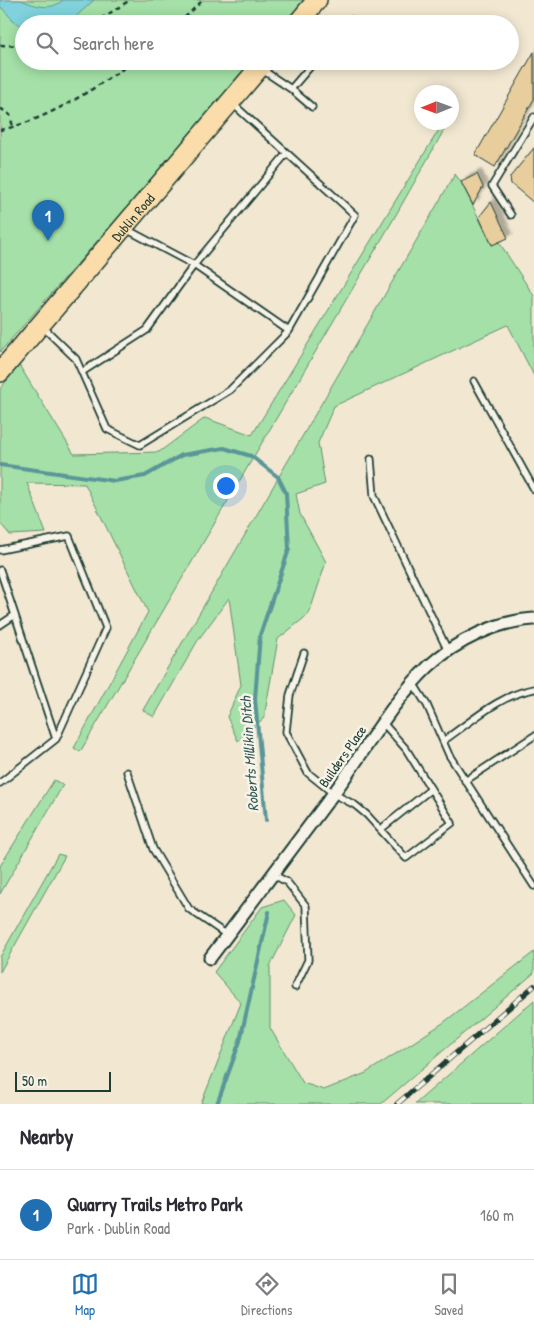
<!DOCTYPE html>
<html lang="en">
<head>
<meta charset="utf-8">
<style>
	:root { --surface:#fff; --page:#f2f2f3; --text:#2b2b33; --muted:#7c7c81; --line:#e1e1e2; --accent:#1f6fb2 }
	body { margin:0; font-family:"Patrick Hand",sans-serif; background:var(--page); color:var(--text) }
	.compass { position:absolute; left:414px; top:85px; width:45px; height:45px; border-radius:50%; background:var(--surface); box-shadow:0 2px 12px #0003; rotate:269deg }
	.scale { position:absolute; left:15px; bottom:12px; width:96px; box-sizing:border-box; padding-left:5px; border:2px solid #1f3d34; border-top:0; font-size:14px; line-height:18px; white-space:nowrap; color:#1f3d34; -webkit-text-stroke:4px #f7f3e8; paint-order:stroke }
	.you { position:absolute; left:225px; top:485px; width:18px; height:18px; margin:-12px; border:4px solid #fff; border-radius:50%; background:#1a73e8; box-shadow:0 0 0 8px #1a73e833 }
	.badge { display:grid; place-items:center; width:32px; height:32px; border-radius:50%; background:var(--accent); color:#fff; font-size:16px; font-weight:700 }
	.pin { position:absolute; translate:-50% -41px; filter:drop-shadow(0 1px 2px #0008) }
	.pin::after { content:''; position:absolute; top:26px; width:18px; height:15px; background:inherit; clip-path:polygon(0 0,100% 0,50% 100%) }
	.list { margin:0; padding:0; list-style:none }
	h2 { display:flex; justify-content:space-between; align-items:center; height:65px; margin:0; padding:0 20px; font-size:21px }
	h2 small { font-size:16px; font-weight:400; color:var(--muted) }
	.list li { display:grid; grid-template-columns:32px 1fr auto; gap:15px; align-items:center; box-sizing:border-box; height:90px; padding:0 20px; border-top:1px solid var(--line) }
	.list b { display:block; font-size:19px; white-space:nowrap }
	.list p { margin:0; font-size:16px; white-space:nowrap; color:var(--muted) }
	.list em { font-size:16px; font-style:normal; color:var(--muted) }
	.icon { flex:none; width:28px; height:28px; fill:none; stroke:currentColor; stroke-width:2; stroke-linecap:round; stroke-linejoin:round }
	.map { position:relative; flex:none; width:534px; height:1104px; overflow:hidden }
	.search { position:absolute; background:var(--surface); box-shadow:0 2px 12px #0003; left:15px; right:15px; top:15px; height:55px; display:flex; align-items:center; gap:12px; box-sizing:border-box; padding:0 18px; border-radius:28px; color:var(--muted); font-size:19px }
	.sheet { height:155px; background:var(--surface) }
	nav { display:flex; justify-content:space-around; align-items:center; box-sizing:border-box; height:70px; border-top:1px solid var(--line); background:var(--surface); font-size:14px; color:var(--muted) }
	nav a { display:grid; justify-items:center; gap:2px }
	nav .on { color:var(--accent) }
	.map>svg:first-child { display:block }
	.green { fill:#a4e0a7; stroke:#628e6e }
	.water { fill:#81d2dc; stroke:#5a9699 }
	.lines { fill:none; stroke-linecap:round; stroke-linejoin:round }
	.stream { stroke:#5a9699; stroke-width:4 }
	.building { fill:#e8cd9d; stroke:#1f3d34; filter:url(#shadow) }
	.service-casing { stroke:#1f3d34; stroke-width:9 }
	.minor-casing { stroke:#1f3d34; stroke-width:15 }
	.primary-casing { stroke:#1f3d34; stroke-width:22 }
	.path { stroke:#1f3d34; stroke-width:2.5; stroke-dasharray:5 4; stroke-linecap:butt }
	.service { stroke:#f7f3e8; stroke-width:5.5 }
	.minor { stroke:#f7f3e8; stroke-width:11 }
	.primary { stroke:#faddab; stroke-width:19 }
	.rail-casing { stroke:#1f3d34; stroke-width:5.5 }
	.rail { stroke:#f7f3e8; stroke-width:4; stroke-dasharray:11; stroke-linecap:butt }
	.labels { text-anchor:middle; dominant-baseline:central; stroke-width:5; stroke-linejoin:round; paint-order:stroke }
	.street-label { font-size:14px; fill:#1f3d34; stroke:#f7f3e8 }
	.water-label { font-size:15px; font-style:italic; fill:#335b56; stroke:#f7f3e8 }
</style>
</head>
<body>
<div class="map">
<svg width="534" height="1104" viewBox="0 0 534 1104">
	<defs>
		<filter id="shadow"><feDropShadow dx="4.5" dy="-4.5" stdDeviation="1" flood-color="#0004"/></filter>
	</defs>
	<rect width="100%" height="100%" fill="#f2e8d2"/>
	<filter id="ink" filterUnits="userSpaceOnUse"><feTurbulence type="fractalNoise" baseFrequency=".02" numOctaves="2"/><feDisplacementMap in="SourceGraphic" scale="10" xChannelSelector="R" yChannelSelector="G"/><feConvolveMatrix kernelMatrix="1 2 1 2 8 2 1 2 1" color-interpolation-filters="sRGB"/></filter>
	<g filter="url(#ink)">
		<path class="green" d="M0 0H304L287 24H24V61H259L230 101 164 165 0 352Z
			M443 123H448L393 220 80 752 74 748 148 612 85 484 27 483 46 533 10 535 0 523V389L19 365 74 454 159 452 205 418 252 435Z
			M455 174 461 182 492 245 499 242 534 296V376L508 325 334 406 318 443 325 484 296 494 300 514 326 562 309 614 278 639 264 718 238 741 227 717 241 685 229 598 198 640 154 717 143 710Z
			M54 780 63 785 0 894V866Z
			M58 854 65 856 0 972V957Z
			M284 900 296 915 270 966V1028L303 1083 324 1090 366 1073 443 1023 534 952V973L381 1104H201L241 1003 214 972 262 907Z
			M534 1000V1104H415Z"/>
		<path class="water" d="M0 0C6 0 15 0 21 0 34 5 50 12 63 0H94L70 22 24 24V28L13 20 0 6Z"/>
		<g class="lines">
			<path class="stream" d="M0 465 115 481 145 476 182 455 224 448 251 456 278 477 286 493 289 549 260 635 255 699 266 820
				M217 1104 240 1041 269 912"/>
		</g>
		<path class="building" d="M534 52V99L495 167 475 155Z
			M534 148V203L511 184 510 177Z
			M477 174 483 187 473 205 461 182Z
			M491 202 508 238 492 245 479 217Z"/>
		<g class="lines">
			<g class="service-casing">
				<path id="service" d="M348 24 351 20
					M261 69 291 89 312 107
					M291 89 315 61
					M511 215 492 186 534 117
					M126 229 194 265 289 331
					M42 326 76 359 107 429 140 445 230 390 289 331 355 215 233 104
					M82 372 147 330 194 265 286 154
					M474 381 534 489
					M371 459 374 496 448 651
					M0 550 69 536 106 628 56 739
					M0 570 56 739 0 783
					M0 625 15 615
					M304 653 290 695 286 732 308 773 334 794 355 805 367 815 406 858 452 823 406 749 383 723
					M413 683 427 705 449 755 534 886
					M443 741C471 722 499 695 534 689
					M127 772 153 849 189 909 227 935
					M465 781 534 736
					M381 829 431 789
					M272 874 287 882 306 906 308 960 295 987"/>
			</g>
			<g class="minor-casing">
				<path id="minor" d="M210 958C251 903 292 849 333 794 365 752 390 703 429 666 456 641 497 621 534 619"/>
			</g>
			<g class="primary-casing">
				<g id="primary">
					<path d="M297 24 317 0"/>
					<path id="s1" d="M0 372 265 61"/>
				</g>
			</g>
			<path class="path" d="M93 24 130 0
				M178 24 203 0
				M0 45 24 46
				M0 108 10 115 13 127
				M0 130C48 120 94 89 134 61"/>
			<use href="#service" class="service"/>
			<use href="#minor" class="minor"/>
			<use href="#primary" class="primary"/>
			<g class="rail-casing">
				<path id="rail" d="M397 1104 534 986"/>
			</g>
			<use href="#rail" class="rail"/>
		</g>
	</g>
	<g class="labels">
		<g class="street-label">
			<text stroke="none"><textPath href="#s1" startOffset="204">Dublin Road</textPath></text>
			<text transform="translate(342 756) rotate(-55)">Builders Place</text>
		</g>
		<g class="water-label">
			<text transform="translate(249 754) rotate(-94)">Roberts Millikin Ditch</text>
		</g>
	</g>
</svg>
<svg class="compass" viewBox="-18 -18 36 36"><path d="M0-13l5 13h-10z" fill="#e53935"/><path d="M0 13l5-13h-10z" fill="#7c7c81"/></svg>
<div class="scale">50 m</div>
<div class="you"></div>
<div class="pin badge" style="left:48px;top:241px">1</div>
<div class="search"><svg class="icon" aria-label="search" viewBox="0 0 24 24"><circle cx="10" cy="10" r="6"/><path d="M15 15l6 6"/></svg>Search here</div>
</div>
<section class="sheet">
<h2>Nearby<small></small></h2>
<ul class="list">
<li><span class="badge">1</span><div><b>Quarry Trails Metro Park</b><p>Park · Dublin Road</p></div><em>160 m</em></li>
</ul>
</section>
<nav>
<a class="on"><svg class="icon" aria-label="map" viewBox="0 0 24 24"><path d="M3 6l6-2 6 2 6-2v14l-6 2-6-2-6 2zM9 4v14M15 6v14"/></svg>Map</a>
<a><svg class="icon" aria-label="directions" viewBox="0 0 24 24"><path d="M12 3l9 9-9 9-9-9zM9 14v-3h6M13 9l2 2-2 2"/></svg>Directions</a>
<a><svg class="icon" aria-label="saved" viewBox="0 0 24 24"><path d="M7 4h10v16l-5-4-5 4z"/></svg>Saved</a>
</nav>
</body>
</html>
